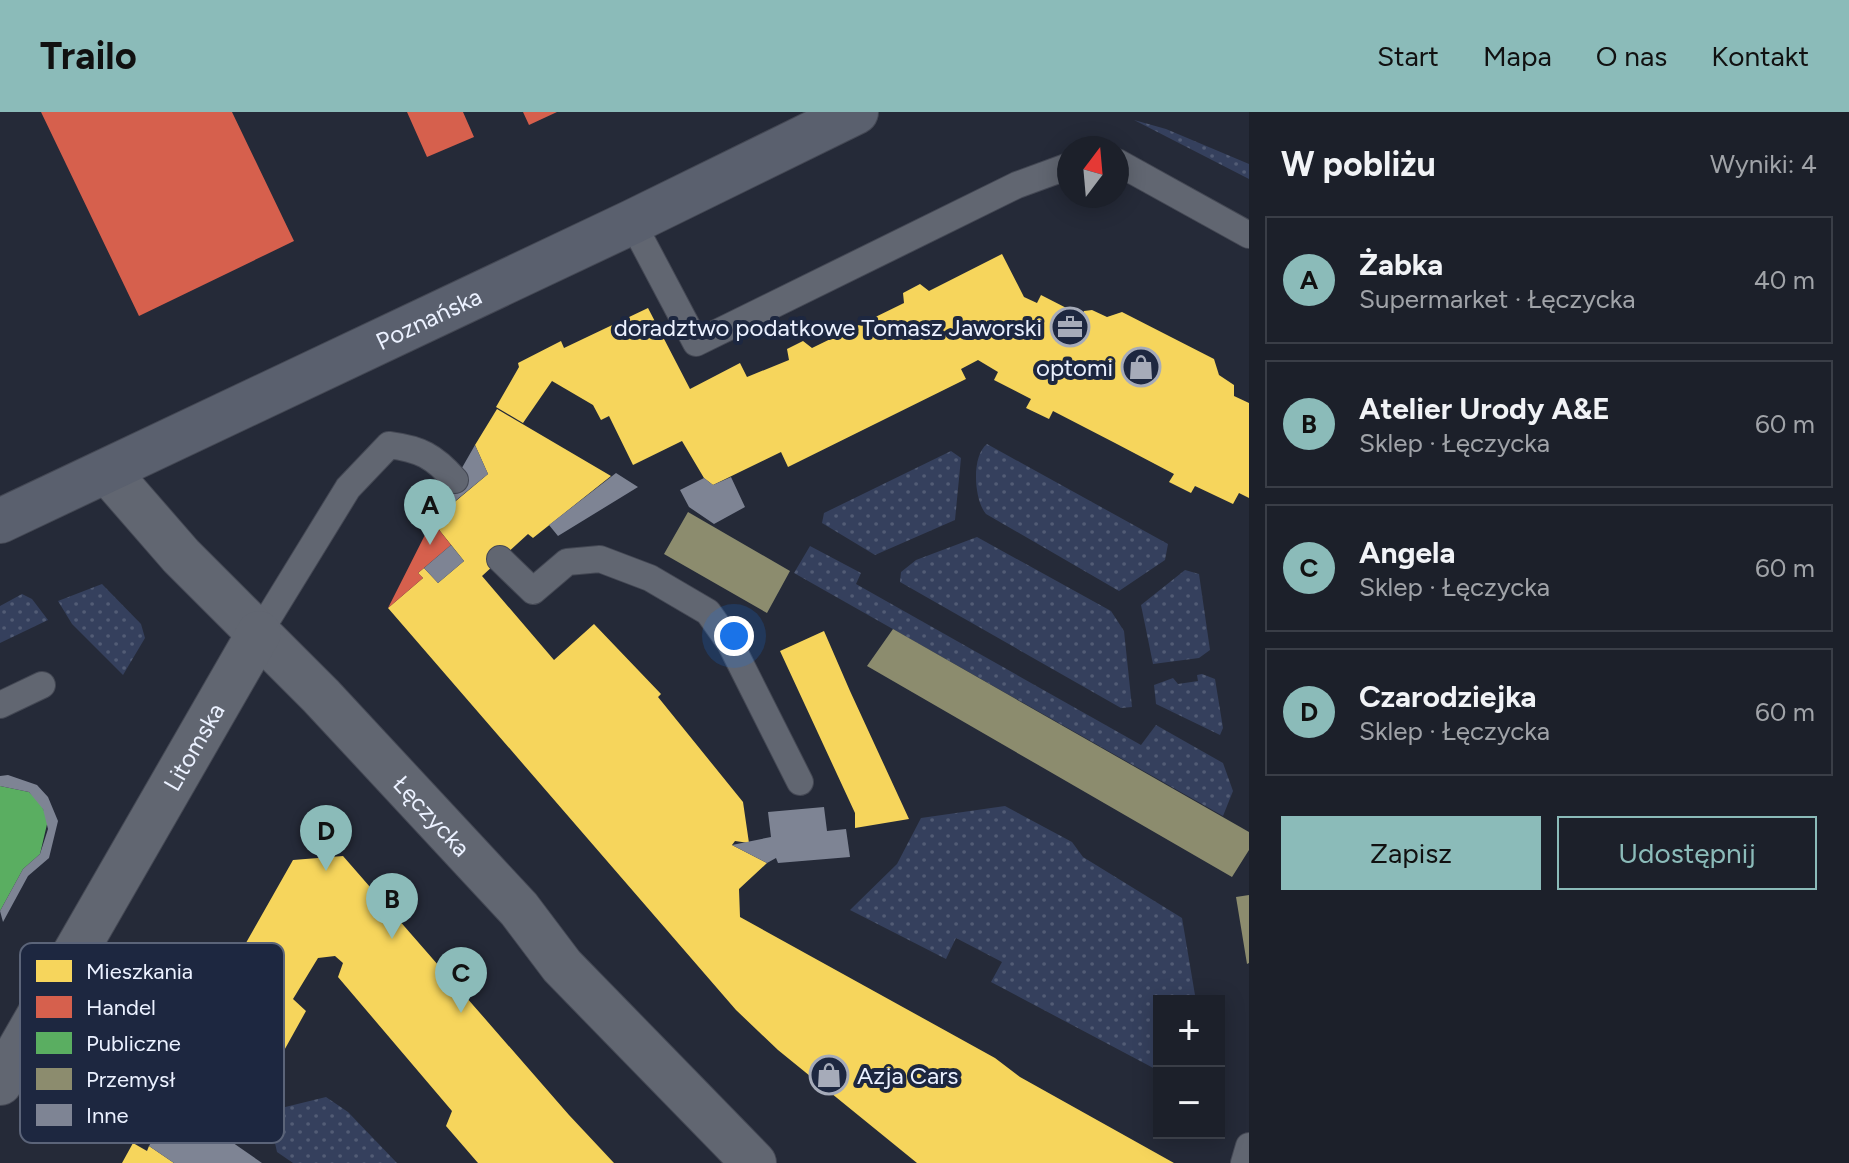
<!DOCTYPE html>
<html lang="pl">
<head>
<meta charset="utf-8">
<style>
	:root { --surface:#1c202a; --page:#252832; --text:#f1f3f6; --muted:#a0a3a8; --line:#3a3e47; --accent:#8bbbb9 }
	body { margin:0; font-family:Figtree,sans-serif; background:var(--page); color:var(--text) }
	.controls { position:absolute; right:24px; bottom:24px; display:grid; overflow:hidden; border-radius:0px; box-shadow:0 4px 20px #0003 }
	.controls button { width:72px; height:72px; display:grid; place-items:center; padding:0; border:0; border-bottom:2px solid var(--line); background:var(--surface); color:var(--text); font:40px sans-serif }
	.compass { position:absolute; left:1057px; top:24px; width:72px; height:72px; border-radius:50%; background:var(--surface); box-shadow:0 4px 20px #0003; rotate:16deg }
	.you { position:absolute; left:734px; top:524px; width:28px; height:28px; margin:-20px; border:6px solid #fff; border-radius:50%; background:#1a73e8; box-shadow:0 0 0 12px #1a73e833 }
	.badge { display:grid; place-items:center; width:52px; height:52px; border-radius:50%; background:var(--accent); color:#111; font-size:26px; font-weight:700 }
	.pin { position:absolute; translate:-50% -66px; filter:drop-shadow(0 2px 4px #0008) }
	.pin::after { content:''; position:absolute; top:42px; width:28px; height:24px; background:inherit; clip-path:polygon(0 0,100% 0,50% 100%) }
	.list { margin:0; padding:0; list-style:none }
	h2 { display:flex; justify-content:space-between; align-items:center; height:104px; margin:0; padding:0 32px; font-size:34px }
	h2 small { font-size:26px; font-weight:400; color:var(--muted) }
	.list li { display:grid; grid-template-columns:52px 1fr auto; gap:24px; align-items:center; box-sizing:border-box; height:128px; margin:0 16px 16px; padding:0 16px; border:2px solid var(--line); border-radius:0px }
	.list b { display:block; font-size:30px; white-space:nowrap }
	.list p { margin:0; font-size:26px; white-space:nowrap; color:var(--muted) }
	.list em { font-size:26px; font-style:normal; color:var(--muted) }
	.actions { display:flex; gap:16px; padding:24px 32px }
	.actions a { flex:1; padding:18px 0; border:2px solid var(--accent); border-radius:0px; text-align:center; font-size:28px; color:var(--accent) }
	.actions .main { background:var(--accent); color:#111 }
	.map { position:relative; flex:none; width:1249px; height:1051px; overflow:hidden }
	header { display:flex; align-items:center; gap:48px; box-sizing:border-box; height:112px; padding:0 40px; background:var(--accent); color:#111 }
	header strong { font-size:38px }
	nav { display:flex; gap:44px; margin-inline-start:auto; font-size:28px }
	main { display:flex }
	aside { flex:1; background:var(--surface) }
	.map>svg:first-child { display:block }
	.grass { fill:url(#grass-dots) }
	.homes { fill:#f6d55c }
	.shops { fill:#d6604d }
	.public { fill:#5aae61 }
	.industry { fill:#8c8c6e }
	.building { fill:#7e8494 }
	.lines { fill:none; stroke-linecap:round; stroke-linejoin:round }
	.lane-casing { stroke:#444854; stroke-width:28 }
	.street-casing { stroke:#444854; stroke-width:46 }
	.secondary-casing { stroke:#444854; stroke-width:46 }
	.lane { stroke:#616671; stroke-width:26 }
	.street { stroke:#616671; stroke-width:44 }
	.secondary { stroke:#5a606e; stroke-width:44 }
	.labels { text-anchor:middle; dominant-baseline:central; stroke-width:8; stroke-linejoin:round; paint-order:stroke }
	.street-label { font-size:24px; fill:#ebf1ff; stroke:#1d2740 }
	.poi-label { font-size:24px; fill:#ebf1ff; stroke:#1d2740; text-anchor:end }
	.key { fill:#1d2740; stroke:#5b6479; stroke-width:2 }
	.key-label { font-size:22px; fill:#ebf1ff }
</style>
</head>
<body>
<header>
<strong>Trailo</strong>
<nav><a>Start</a><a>Mapa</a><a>O nas</a><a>Kontakt</a></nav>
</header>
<main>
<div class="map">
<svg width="1249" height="1051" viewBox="0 0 1249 1051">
	<defs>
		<pattern id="grass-dots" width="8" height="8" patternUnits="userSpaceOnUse" patternTransform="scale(2)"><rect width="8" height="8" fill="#35405d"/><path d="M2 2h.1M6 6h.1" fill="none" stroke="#525c75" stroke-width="1.8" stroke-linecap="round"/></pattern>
	</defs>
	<rect width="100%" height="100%" fill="#252a38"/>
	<path class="grass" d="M1134 8 1166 17 1249 52V67Z
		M987 332 1168 432 1165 448 1119 479 986 402C974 388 971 344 987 332Z
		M951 339 961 346 955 408 875 443 822 411 824 401Z
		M977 425 1111 499 1124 519 1132 595 1121 596 900 470 901 460 916 448Z
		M810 434 861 461 856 472 1141 633 1156 613 1223 651 1233 679 1223 704 794 461Z
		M1185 458 1199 462 1210 538 1199 546 1153 552 1141 493Z
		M102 472 141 512 145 526 123 563 72 512 58 489Z
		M22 482 32 487 48 508 0 531V494Z
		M1202 562 1215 567 1223 616 1220 623 1156 592 1154 573 1173 566 1178 572 1198 569 1197 563Z
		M1005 694 1072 730 1083 745 1182 806 1196 889H1159V959L991 870 1002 850 956 826 946 847 850 798 897 752 921 706Z
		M326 985 348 1000 397 1051H293L277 1040 275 1031 284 1012 273 998Z"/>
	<path class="homes" d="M1002 142 1024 185 1037 191 1041 183 1082 204 1084 199 1092 198 1107 205 1122 200 1214 247 1219 263 1234 273V284L1249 291V386L1239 381 1233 392 1195 374 1191 381 1169 370 1174 362 1115 331 1053 299 1049 307 1026 296 1031 287 994 268 998 260 978 248 961 257 966 267 788 355 781 340 713 373 704 366 682 329 633 353 609 304 601 308 593 293 552 269 523 311 496 295 519 255 518 251 561 229 564 236 648 196 690 277 740 251 747 265 789 248 787 237 803 229 812 236 904 191 903 181 920 172 929 179Z
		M497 297 611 364 533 426 528 422 482 464 554 548 594 512 661 582 658 585 743 690 749 731 735 729 732 733 767 751 739 777 740 805 995 946 1020 965 1174 1051H917L778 938 736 898 388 496 423 466 418 461 424 456 438 471 464 449 432 409 488 362 475 333Z
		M824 519 850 579 909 707 855 716V701L780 539Z
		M343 744 569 1003 614 1051H478L446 1014 452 999 338 865 343 851 335 844 318 846 293 887 306 899 271 962 258 954 239 989 237 995 240 990 249 995 233 1023 162 975 157 958 165 947 176 954 293 748Z
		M133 1031 147 1039 149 1034 174 1051H122Z"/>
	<path class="shops" d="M41 0H232L294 129 139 204Z
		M407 0H463L474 25 427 45Z
		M523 0H557L529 13Z
		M432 409 451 433 418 461 423 466 388 496Z"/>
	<path class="public" d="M0 674 29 680 40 690 48 708 40 742 23 757 0 799Z"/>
	<path class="industry" d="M688 400 790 459 767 501 664 442Z
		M893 517 1249 720V738L1232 765 867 554Z
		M1249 783V851L1247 852 1236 785Z"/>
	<path class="building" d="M475 333 488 362 432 408 455 368Z
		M616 361 638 375 558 424 549 413Z
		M731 365 745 395 714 412 689 395 680 378 704 366 713 373Z
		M451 433 464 449 438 471 424 456Z
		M8 663 37 673 48 685 58 709 49 746 28 764 3 810 0 799 23 757 40 742 48 717 43 697 29 680 0 674V664Z
		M824 695 827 719 846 717 850 745 778 751 776 746 767 751 732 733 771 725 768 700Z
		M174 990 262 1051H174L149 1034Z"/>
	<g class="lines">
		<g class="lane-casing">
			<path id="lane" d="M1117 50 1249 123
				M632 110 696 231 1017 73 1069 54
				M500 447 533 479 567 450 600 447 650 466 708 500 730 531 800 670
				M259 521 348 376 389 333C420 337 434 344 455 368
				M0 593 42 573
				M65 858 113 885 186 936
				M1244 1051 1249 1034"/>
		</g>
		<g class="street-casing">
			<g id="street">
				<path id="s1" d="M107 359 181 444 321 584 519 797 562 854 754 1051"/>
				<path id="s2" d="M0 971 259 521"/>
			</g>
		</g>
		<g class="secondary-casing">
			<g id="secondary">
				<path id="s3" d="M0 409 632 110 856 0"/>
			</g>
		</g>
		<use href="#lane" class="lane"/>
		<use href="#street" class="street"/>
		<use href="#secondary" class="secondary"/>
	</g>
	<defs>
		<g id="office-ring" transform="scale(2)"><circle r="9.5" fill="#1d2740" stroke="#a6abb9" stroke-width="1.5"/><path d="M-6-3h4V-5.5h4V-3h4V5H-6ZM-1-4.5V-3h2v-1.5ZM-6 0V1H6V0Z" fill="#a6abb9"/></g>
		<g id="shop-ring" transform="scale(2)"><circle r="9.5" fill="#1d2740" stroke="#a6abb9" stroke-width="1.5"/><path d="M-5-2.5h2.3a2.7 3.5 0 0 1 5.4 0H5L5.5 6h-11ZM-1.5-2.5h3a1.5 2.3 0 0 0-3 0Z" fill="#a6abb9"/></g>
	</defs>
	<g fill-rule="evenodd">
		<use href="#office-ring" x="1070" y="215"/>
		<use href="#shop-ring" x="1141" y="255"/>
		<use href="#shop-ring" x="829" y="963"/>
	</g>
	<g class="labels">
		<g class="street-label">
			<text stroke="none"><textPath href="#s3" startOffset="474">Poznańska</textPath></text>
			<text stroke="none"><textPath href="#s2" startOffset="388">Litomska</textPath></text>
			<text stroke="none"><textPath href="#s1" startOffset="474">Łęczycka</textPath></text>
		</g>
		<g class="poi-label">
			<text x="1042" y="215">doradztwo podatkowe Tomasz Jaworski</text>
			<text x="1113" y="255">optomi</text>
			<text x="857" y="963" text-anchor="start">Azja Cars</text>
		</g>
	</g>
	<rect x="20" y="831" width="264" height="200" rx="12" class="key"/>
	<rect x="36" y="848" width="36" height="22" fill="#f6d55c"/>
	<rect x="36" y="884" width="36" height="22" fill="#d6604d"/>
	<rect x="36" y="920" width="36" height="22" fill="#5aae61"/>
	<rect x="36" y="956" width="36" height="22" fill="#8c8c6e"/>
	<rect x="36" y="992" width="36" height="22" fill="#7e8494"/>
	<g class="key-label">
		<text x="86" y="867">Mieszkania</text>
		<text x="86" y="903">Handel</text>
		<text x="86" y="939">Publiczne</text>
		<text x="86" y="975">Przemysł</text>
		<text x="86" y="1011">Inne</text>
	</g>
</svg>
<div class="controls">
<button>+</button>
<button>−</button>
</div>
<svg class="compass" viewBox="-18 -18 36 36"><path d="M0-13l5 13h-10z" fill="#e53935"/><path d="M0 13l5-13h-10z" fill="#a0a3a8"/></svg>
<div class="you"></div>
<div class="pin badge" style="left:430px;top:433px">A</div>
<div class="pin badge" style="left:392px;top:827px">B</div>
<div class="pin badge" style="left:461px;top:901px">C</div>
<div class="pin badge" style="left:326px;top:759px">D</div>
</div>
<aside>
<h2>W pobliżu<small>Wyniki: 4</small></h2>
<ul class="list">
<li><span class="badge">A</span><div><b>Żabka</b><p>Supermarket · Łęczycka</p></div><em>40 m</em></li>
<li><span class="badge">B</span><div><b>Atelier Urody A&amp;E</b><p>Sklep · Łęczycka</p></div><em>60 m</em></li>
<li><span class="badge">C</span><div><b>Angela</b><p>Sklep · Łęczycka</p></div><em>60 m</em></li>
<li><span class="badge">D</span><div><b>Czarodziejka</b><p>Sklep · Łęczycka</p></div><em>60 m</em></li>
</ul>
<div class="actions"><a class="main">Zapisz</a><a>Udostępnij</a></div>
</aside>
</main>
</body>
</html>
